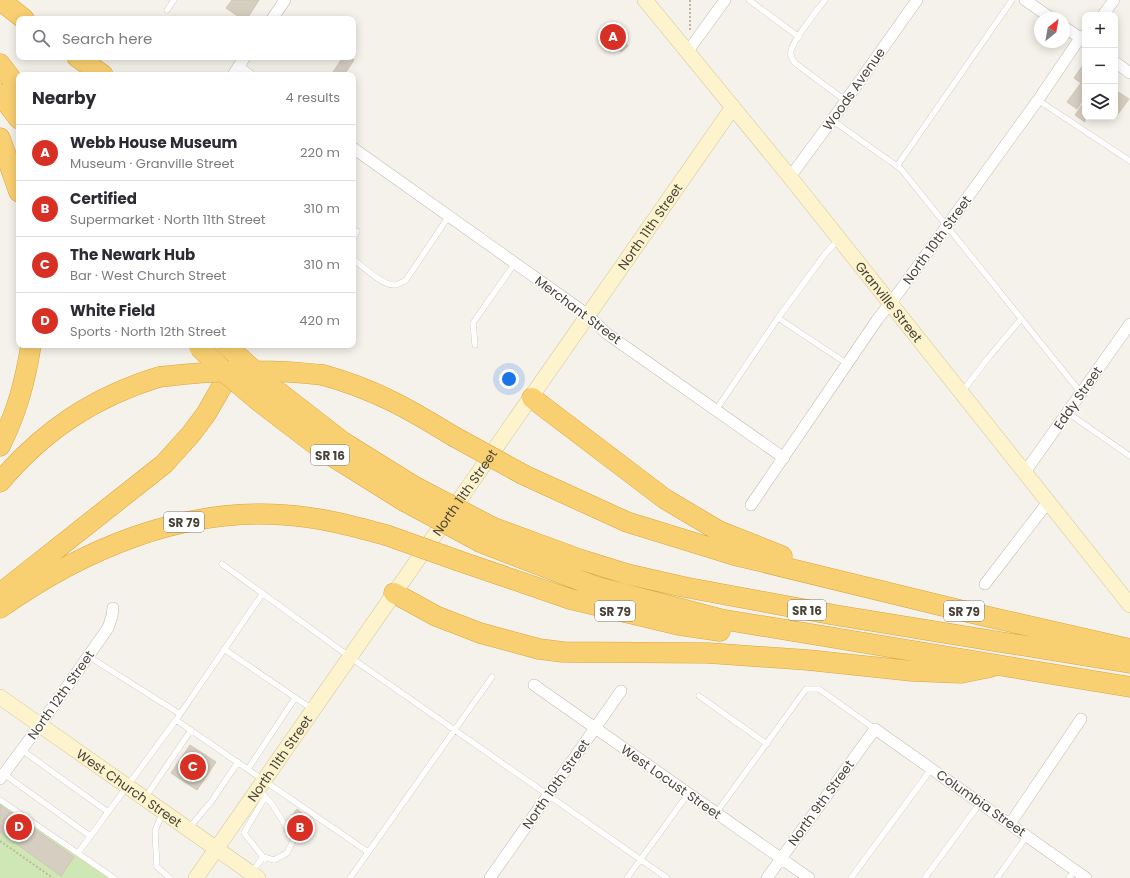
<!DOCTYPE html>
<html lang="en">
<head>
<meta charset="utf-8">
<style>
	:root { --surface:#fff; --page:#f7f7f7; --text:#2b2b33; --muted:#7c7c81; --line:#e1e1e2; --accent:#d93025 }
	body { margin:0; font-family:Poppins,sans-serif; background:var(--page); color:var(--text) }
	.controls { position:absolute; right:12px; top:12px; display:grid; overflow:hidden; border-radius:8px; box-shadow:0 2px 10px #0003 }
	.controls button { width:36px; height:36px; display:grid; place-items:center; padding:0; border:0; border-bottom:1px solid var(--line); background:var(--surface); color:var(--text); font:20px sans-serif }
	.compass { position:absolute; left:1034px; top:12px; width:36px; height:36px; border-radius:50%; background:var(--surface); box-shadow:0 2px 10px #0003; rotate:31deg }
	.you { position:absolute; left:509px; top:379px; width:14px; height:14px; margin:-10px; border:3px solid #fff; border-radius:50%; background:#1a73e8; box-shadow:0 0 0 6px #1a73e833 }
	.badge { display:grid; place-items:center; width:26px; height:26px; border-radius:50%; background:var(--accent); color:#fff; font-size:13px; font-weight:700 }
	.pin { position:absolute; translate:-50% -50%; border:2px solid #fff; box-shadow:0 1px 4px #0006 }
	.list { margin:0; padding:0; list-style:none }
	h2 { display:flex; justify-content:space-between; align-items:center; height:52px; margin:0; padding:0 16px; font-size:17px }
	h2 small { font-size:13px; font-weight:400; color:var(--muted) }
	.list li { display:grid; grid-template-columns:26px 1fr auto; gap:12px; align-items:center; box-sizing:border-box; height:56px; padding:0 16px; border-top:1px solid var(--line) }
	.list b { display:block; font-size:15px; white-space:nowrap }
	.list p { margin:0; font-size:13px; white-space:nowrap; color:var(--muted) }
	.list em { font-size:13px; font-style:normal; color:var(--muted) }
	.icon { flex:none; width:22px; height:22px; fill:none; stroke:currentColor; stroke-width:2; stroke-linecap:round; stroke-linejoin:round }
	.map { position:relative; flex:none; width:1130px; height:878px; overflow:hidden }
	.search { position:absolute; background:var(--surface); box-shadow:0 2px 10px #0003; left:16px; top:16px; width:340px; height:44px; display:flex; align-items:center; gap:10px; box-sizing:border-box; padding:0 14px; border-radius:8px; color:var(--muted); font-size:15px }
	.panel { position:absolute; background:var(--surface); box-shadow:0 2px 10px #0003; left:16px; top:72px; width:340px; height:276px; border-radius:8px }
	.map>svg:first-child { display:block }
	.green { fill:#cfe7b5 }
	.building { fill:#d6cec0; stroke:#d1c6b4 }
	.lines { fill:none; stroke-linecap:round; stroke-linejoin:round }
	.lane-casing { stroke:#c0baad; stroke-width:6 }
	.street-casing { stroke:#c0baad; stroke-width:12 }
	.secondary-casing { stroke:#d3c69c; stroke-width:16 }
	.highway-casing { stroke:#d9a540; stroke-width:21 }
	.path { stroke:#c2b69f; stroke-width:2; stroke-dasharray:2 2; stroke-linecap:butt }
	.lane { stroke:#fff; stroke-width:5.5 }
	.street { stroke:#fff; stroke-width:11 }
	.secondary { stroke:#fdf3cd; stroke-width:15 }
	.highway { stroke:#f9d071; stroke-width:20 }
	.highway-bridge-casing { stroke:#d9a540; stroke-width:21; stroke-linecap:butt }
	.highway-bridge { stroke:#f9d071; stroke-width:20 }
	.labels { text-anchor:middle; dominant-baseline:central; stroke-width:3; stroke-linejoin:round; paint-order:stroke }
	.shield { fill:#fff; stroke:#807b74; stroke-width:1 }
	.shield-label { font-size:12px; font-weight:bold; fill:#494339 }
	.street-label { font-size:13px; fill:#494339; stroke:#fff }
</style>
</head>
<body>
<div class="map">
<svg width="1130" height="878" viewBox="0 0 1130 878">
	<rect width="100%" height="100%" fill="#f5f2eb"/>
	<path class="green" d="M0 800 114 878H0Z"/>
	<path class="building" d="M232 0H259L247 19H242L226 8Z
		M611 22 626 41 625 42 628 46 621 52 617 48 614 51 599 33Z
		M343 57H349L354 60 344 75H331Z
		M1085 62V97L1077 109 1067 102 1081 83 1074 78Z
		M1115 90 1129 99 1115 118Z
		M1085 101V122L1075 115Z
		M190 745 216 762 197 790 171 773Z
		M0 805 74 857 61 876 0 832Z
		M297 809 308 818 309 834 302 843 298 840 289 820Z"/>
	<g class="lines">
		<g class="lane-casing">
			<path id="lane" d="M749 0 799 37
				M825 0C817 11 793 39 791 51 790 56 792 59 795 63L846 101
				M167 10 174 0
				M1038 100 1130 161
				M832 120 901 169 1081 393
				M897 166 1012 0
				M353 239 357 231
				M353 259C362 266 382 285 394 285 398 285 402 282 406 280L449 216
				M778 318 825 254 839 239
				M475 345 473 323 515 263
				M962 392 989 357 1021 319
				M716 410 778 318 846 363
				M1068 413 1130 456
				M222 564 350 657 667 878
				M224 649 312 709
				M88 656 180 714
				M699 696 767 744
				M176 720 368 852
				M22 750 108 812
				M248 769 295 698
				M4 774 90 836
				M145 798 191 730
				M0 800 114 878
				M163 812 155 831 157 867 170 878
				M716 813 806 689H819L875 729
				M189 828 211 802 238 762
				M78 853 176 720 263 593
				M263 857 244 833 265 797
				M252 872 263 857 274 860 287 853 294 839 272 804 258 789
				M350 878 492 677
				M627 878 688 794
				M851 878 932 768
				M925 878 980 803
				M997 878 1027 836
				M1069 878 1075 870"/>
		</g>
		<g class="street-casing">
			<path id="street" d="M1025 0 1051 18
				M1103 15 1114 0
				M272 19 285 0
				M1064 27 1085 41
				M688 51 725 0
				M1115 62 1130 73
				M238 67 249 75
				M233 75 245 57
				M353 148 588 315 606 333 784 458
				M790 177 832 120 917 0
				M1025 472 1130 324
				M751 505 877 320 899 292 1038 100 1080 38 1085 35
				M985 584 1048 502
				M534 685 809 878
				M0 779 40 725 108 628 112 616 113 608
				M1010 824 1081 719
				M490 878 621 691
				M767 878 875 729 1086 878"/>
		</g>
		<g class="secondary-casing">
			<g id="secondary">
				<path id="s1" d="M645 0 790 177 1130 605"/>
				<path id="s2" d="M0 697 258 878"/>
				<path id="s3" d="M196 878 733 107"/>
			</g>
		</g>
		<g class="highway-casing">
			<path id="highway" d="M0 0 24 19
				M77 57 103 75
				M0 64 19 89
				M0 94 19 119
				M0 138 19 192
				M323 375C374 389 409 409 453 436
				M272 387 343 442 412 485
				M532 398 665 499 719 531 782 556
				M261 403 324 451 404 501
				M0 446C17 412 25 382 31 345
				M524 475 627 522 734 555 976 614 1130 649
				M0 482C44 430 94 397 159 377
				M492 527 579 559 627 574 684 587 835 615 1130 663
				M482 543 597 587 720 619 1130 687
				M459 561 570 599 679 625 720 631
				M2 592 164 464 191 434 206 414 225 381 234 359
				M394 593 436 616 480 633 539 649 563 652 708 653 808 660 912 671 961 673 991 667
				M0 608C82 550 182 507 285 515 319 517 353 526 386 535"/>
		</g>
		<path class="path" d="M690 0V30
			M0 841 53 878"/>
		<use href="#lane" class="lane"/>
		<use href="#street" class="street"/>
		<use href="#secondary" class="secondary"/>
		<use href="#highway" class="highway"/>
		<g class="highway-bridge-casing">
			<path id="highway-bridge" d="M226 345 272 387
				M199 347 228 375 261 403
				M159 377C216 370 267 368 323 375
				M453 436 524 475
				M412 485 492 527
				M404 501 482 543
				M386 535 459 561"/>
		</g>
		<use href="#highway-bridge" class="highway-bridge"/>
	</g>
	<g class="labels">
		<g class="shield">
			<rect x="311" y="445" width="38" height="20" rx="3"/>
			<rect x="164" y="512" width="40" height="20" rx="3"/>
			<rect x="788" y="600" width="38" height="20" rx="3"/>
			<rect x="595" y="601" width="40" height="20" rx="3"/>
			<rect x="944" y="601" width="40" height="20" rx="3"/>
		</g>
		<g class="shield-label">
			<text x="330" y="455">SR 16</text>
			<text x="184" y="522">SR 79</text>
			<text x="807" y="610">SR 16</text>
			<text x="615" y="611">SR 79</text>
			<text x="964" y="611">SR 79</text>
		</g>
		<g class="street-label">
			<text transform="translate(854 89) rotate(-55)">Woods Avenue</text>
			<text stroke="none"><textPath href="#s3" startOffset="794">North 11th Street</textPath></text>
			<text transform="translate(937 240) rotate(-54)">North 10th Street</text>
			<text stroke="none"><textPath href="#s1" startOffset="388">Granville Street</textPath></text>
			<text transform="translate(578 310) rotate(37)">Merchant Street</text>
			<text transform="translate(1078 398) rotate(-55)">Eddy Street</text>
			<text stroke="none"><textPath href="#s3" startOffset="470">North 11th Street</textPath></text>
			<text transform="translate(61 695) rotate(-55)">North 12th Street</text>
			<text stroke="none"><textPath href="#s3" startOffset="146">North 11th Street</textPath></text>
			<text transform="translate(671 782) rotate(35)">West Locust Street</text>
			<text transform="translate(556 784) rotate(-55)">North 10th Street</text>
			<text stroke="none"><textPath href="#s2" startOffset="158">West Church Street</textPath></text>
			<text transform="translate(821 803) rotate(-54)">North 9th Street</text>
			<text transform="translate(981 803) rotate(35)">Columbia Street</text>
		</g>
	</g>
</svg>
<div class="controls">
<button>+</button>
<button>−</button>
<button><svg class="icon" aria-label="layers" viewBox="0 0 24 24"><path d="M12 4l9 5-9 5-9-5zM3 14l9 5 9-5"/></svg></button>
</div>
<svg class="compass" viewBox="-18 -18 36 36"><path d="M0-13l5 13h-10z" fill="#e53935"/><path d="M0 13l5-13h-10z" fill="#7c7c81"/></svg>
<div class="you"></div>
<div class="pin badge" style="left:613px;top:37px">A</div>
<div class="pin badge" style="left:300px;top:828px">B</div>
<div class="pin badge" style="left:193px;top:767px">C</div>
<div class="pin badge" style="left:19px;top:827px">D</div>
<div class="search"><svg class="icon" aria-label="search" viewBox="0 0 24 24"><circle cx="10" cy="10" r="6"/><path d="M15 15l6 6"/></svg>Search here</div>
<section class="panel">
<h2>Nearby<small>4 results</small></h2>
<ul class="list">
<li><span class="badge">A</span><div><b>Webb House Museum</b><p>Museum · Granville Street</p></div><em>220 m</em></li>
<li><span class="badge">B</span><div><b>Certified</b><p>Supermarket · North 11th Street</p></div><em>310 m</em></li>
<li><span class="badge">C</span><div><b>The Newark Hub</b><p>Bar · West Church Street</p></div><em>310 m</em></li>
<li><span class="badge">D</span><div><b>White Field</b><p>Sports · North 12th Street</p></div><em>420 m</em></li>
</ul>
</section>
</div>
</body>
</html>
